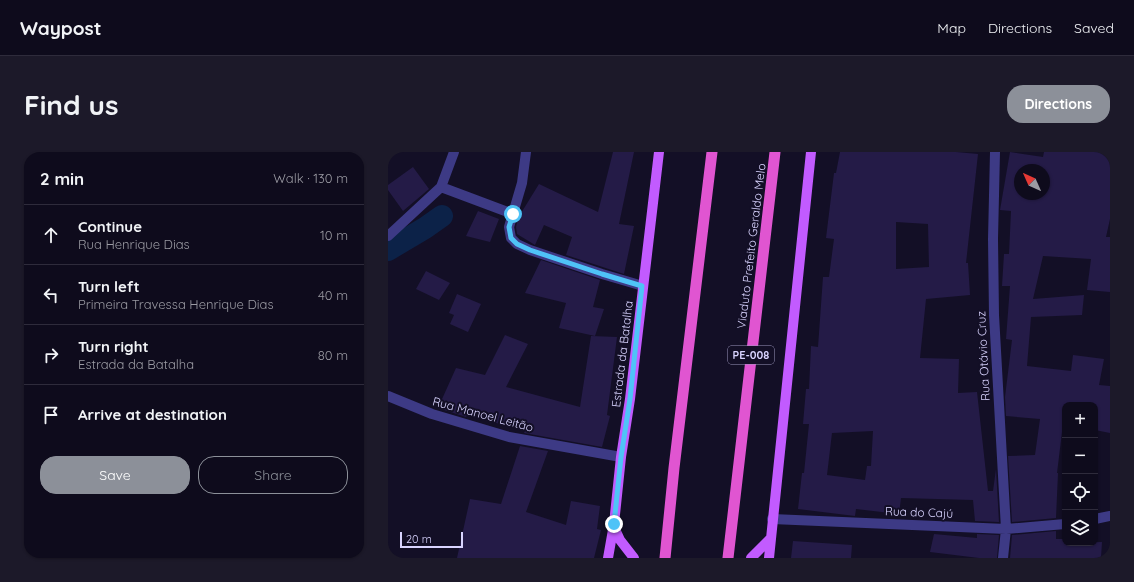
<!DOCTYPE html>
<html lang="en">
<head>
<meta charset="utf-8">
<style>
	:root { --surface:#0e0b1c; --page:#1c1929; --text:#f1f3f6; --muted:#9b9ba3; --line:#2e2b3b; --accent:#8c9099 }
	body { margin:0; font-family:Quicksand,sans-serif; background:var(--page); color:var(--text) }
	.controls { position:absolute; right:12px; bottom:12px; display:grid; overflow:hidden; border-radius:8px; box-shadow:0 1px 3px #0004 }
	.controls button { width:36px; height:36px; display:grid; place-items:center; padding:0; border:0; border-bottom:1px solid var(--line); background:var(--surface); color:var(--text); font:20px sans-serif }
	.compass { position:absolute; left:626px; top:12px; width:36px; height:36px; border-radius:50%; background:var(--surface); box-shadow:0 1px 3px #0004; rotate:315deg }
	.scale { position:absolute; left:12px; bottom:10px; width:63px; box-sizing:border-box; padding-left:4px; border:2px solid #d9d4ff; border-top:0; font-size:11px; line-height:14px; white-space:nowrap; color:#d9d4ff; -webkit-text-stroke:3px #130f26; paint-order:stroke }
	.stop { position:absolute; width:12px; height:12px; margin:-9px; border:3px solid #4fc3f7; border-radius:50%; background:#fff }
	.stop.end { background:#4fc3f7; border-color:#fff; box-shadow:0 1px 4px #0008 }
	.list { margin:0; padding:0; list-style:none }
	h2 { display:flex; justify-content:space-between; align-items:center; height:52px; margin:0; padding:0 16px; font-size:17px }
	h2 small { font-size:13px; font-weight:400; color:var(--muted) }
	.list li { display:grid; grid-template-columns:26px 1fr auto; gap:12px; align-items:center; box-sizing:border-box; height:60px; padding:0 16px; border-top:1px solid var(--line) }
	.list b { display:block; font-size:15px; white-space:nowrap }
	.list p { margin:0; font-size:13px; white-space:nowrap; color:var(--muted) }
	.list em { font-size:13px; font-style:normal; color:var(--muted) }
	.actions { display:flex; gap:8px; padding:12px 16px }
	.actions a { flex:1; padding:9px 0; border:1px solid var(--accent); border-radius:16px; text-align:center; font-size:14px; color:var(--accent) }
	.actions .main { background:var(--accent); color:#fff }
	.icon { flex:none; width:22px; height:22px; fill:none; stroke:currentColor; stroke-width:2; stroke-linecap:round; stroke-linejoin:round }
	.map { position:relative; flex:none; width:722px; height:406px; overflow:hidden; border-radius:16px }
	header { display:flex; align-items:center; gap:24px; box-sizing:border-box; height:56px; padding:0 20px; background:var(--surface); border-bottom:1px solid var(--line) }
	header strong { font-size:19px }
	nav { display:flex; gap:22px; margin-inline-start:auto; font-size:14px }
	.intro { display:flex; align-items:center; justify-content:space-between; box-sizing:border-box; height:96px; padding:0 24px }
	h1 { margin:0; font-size:28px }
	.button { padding:10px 18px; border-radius:16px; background:var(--accent); color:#fff; font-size:14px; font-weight:700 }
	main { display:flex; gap:24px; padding:0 24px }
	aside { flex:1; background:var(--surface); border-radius:16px; box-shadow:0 1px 3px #0004 }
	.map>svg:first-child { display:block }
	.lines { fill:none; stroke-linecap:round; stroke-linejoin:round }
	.canal { stroke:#0c2248; stroke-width:22 }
	.building { fill:#241b47; fill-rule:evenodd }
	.minor { stroke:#3d3a85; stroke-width:10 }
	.primary { stroke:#c25bff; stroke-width:10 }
	.trunk { stroke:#e055d1; stroke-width:11 }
	.route { stroke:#4fc3f7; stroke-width:5 }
	.labels { text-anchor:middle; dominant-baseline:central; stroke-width:4; stroke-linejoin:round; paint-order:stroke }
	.shield { fill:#130f26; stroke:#9e99be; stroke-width:1 }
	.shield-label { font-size:11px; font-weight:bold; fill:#d9d4ff }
	.street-label { font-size:12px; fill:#d9d4ff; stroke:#130f26 }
</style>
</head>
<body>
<header>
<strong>Waypost</strong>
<nav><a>Map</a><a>Directions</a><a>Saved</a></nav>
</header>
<div class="intro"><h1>Find us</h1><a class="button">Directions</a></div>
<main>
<aside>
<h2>2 min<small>Walk · 130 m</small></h2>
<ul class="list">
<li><svg class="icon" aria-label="ahead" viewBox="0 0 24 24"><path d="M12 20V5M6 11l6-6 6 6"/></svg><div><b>Continue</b><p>Rua Henrique Dias</p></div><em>10 m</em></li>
<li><svg class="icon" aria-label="left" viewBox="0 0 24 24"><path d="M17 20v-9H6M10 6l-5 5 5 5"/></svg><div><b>Turn left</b><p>Primeira Travessa Henrique Dias</p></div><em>40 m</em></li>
<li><svg class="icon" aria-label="right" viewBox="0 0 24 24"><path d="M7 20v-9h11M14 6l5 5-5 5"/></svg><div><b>Turn right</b><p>Estrada da Batalha</p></div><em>80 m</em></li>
<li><svg class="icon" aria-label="arrive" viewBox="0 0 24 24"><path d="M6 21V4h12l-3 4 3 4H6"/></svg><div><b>Arrive at destination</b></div></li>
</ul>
<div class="actions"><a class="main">Save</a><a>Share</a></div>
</aside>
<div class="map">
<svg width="722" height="406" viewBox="0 0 722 406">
	<rect width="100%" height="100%" fill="#130f26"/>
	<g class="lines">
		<path class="canal" d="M0 98 37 76 54 64"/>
	</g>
	<path class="building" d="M225 0H246L231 72 246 74 236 122 178 103 184 85 156 73 147 93 129 82 128 75 130 66 151 32 210 60Z
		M452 0H568L590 2 578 111H580L582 143 538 147 532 206 571 207 570 241 589 240 600 339H605L608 317 611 370 587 369 585 348 513 346 511 362 468 357 467 364 410 357 414 321H416L421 272H415L418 237H421L423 194 430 195 435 125H441L446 87 438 86 446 21H448ZM508 70 540 72 541 115 508 117ZM485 279 483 314H479L477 328 439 323 444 281Z
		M622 0 655 5 656 0H722V67L718 85H722V140L699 138 703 107 655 104 645 147 696 143 694 163 643 165 639 214 683 219 685 203 716 207 711 233 722 234V281L707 278V253H677V272H675L669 321H670L668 366 624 370 620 304 647 303 652 267 618 264 617 245 624 188 618 187 622 134H614L616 102H621L623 59 612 58ZM632 18H656V42H632Z
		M25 15 41 37 15 59 0 38V33Z
		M90 59 111 67 102 90 78 84Z
		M153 108 212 128 205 155 216 157 207 184 171 176 178 151 137 141Z
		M38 119 62 131 51 148 28 137Z
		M69 142 93 152 80 180 62 172 66 163 61 161Z
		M117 183 140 192 118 235 192 255 203 184 229 185 219 263 222 264 214 295 136 281 137 279 79 263 78 265 50 256 68 216 97 223Z
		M132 294 160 299 138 360 178 373 183 349 212 354 209 377 213 378 206 406H69L82 347 113 352Z
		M668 379V387H677V391L714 390 713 406H622L624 383Z
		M546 382 589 386V382L611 383 609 406H591L542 400Z
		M405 389 464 393 463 406H403Z"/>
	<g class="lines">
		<path class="minor" d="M138 0 134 31 121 75 123 86 129 92 142 98 214 122 255 134
			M607 0 605 87 606 163 618 377 615 406
			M53 35 125 62
			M0 84 53 35 66 0
			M0 244 44 262 121 285 233 305
			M384 367 618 377 677 372
			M707 367 722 364"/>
		<path class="primary" d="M226 375 232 388 246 406
			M220 406 226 372 233 305 242 247 271 0
			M363 406 382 387
			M381 406 423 0"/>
		<path class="trunk" d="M277 406 286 316 324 0
			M340 406 387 0"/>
	</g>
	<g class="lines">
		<path class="route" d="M125 62 121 75 123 86 129 92 142 98 214 122 254 134 242 247 233 305 226 372"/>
	</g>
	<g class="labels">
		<rect class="shield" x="340" y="194" width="46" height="18" rx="3"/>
		<g class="shield-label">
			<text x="363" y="203">PE-008</text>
		</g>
		<g class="street-label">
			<text transform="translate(363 94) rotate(-83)">Viaduto Prefeito Geraldo Melo</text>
			<text transform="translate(234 202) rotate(-83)">Estrada da Batalha</text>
			<text transform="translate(595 204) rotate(-93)">Rua Otávio Cruz</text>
			<text transform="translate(95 262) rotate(15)">Rua Manoel Leitão</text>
			<text transform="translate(531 360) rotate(2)">Rua do Cajú</text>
		</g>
	</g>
</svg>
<div class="controls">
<button>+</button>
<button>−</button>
<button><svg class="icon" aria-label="locate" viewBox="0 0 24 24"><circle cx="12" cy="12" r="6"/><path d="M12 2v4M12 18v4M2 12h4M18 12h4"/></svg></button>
<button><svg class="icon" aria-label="layers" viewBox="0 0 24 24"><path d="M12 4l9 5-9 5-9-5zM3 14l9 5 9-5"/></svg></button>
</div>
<svg class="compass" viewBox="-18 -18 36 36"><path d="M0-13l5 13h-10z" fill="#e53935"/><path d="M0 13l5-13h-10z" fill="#9b9ba3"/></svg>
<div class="scale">20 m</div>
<div class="stop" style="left:125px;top:62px"></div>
<div class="stop end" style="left:226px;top:372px"></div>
</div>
</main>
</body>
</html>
